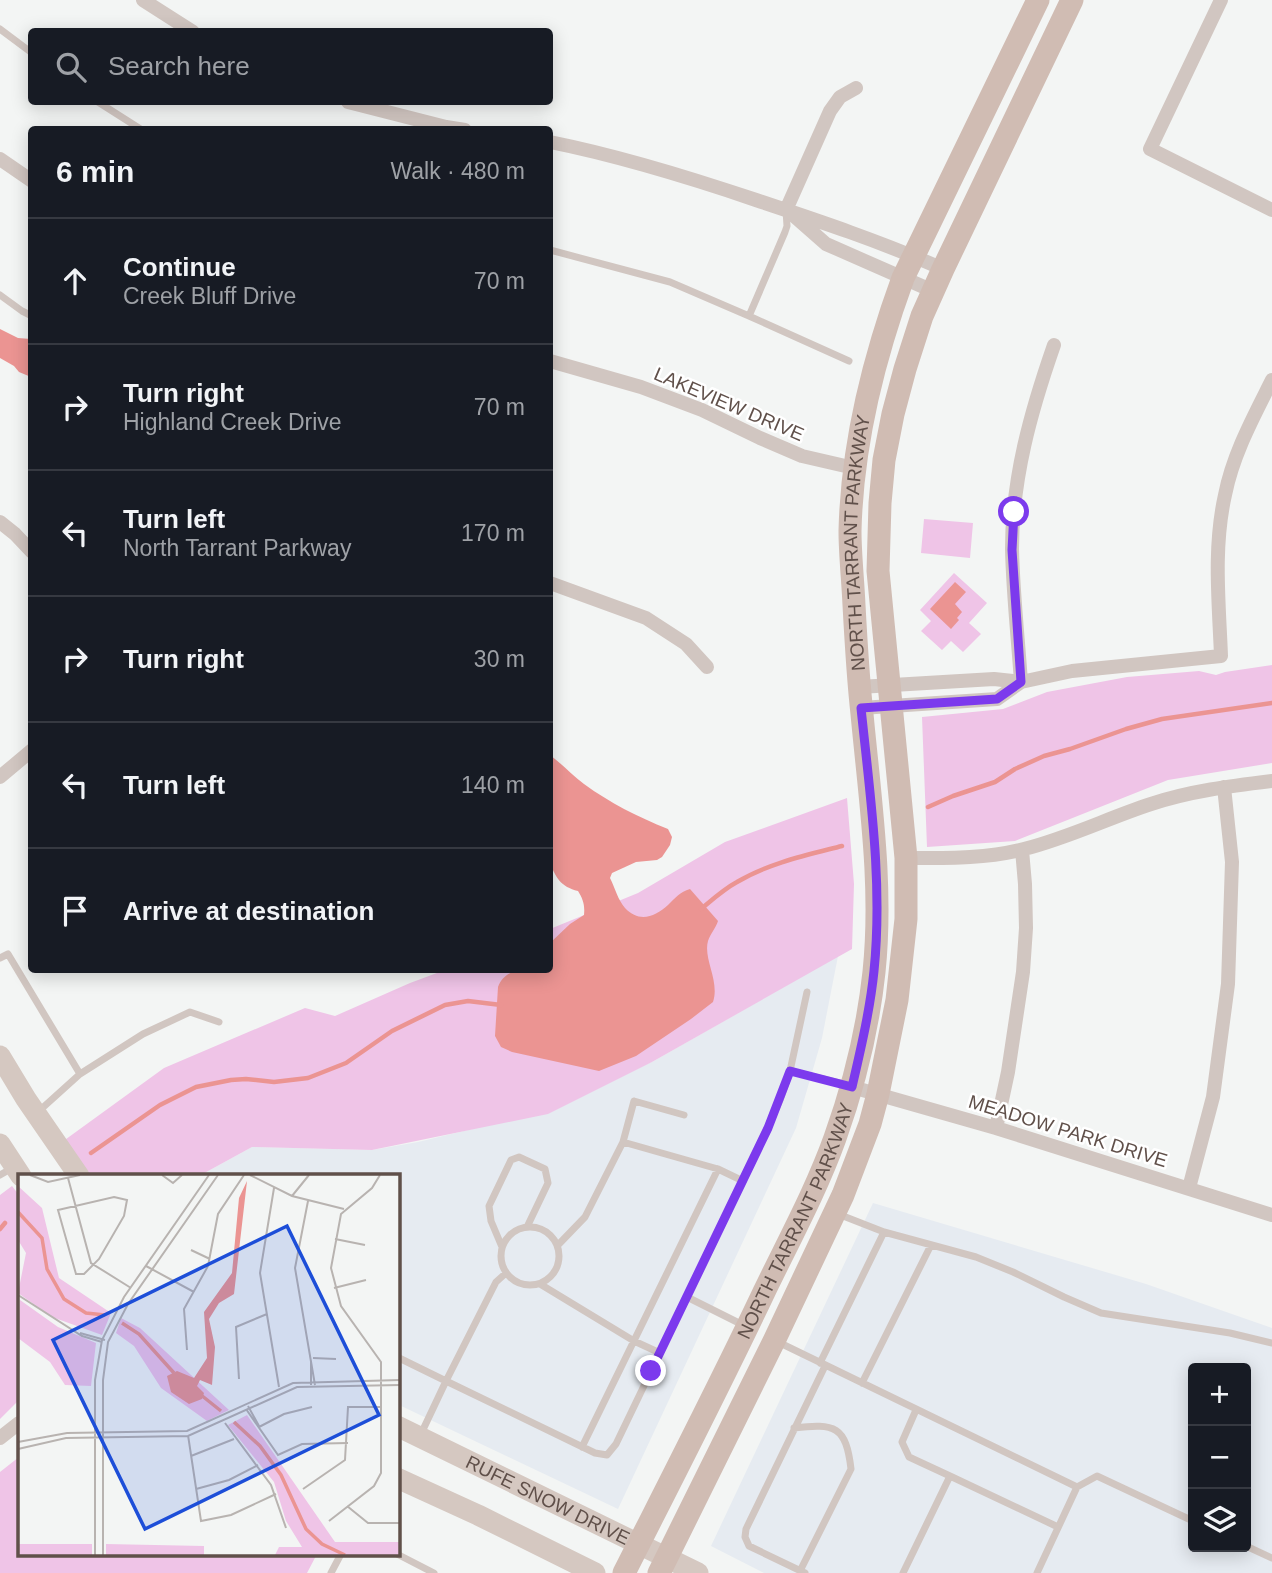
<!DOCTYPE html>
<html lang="en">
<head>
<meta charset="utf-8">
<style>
	:root { --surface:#171b24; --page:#242831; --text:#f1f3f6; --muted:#9ea1a6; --line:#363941 }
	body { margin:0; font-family:Helvetica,sans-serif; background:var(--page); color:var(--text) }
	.controls { position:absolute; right:21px; bottom:21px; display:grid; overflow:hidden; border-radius:7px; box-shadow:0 4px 18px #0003 }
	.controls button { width:63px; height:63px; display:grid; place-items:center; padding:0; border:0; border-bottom:2px solid var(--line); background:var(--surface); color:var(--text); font:35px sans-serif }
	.stop { position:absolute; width:21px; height:21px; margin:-16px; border:5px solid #7c3aed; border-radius:50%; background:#fff }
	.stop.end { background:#7c3aed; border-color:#fff; box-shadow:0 2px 7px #0008 }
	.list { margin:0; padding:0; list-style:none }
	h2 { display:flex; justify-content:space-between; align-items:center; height:91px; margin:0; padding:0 28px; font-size:30px }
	h2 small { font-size:23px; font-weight:400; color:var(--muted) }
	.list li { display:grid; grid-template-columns:46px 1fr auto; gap:21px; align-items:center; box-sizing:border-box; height:126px; padding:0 28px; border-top:2px solid var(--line) }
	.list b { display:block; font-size:26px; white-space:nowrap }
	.list p { margin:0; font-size:23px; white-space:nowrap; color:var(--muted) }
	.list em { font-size:23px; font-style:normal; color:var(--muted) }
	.icon { flex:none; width:38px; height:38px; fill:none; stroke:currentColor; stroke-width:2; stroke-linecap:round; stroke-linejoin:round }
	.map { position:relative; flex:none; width:1272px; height:1573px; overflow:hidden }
	.search { position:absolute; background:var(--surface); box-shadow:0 4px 18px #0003; left:28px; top:28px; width:525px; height:77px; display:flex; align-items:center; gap:18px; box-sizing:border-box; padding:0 24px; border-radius:7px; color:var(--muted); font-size:26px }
	.panel { position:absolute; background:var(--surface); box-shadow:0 4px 18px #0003; left:28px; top:126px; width:525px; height:847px; border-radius:7px }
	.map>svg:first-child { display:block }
	.commercial { fill:#e6ebf1; fill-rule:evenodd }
	.green { fill:#efc4e7 }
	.water { fill:#eb9492 }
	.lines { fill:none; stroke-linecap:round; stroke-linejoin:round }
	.stream { stroke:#eb9492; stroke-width:4.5 }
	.lane { stroke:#d1c6c1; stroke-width:7 }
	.street { stroke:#d1c6c1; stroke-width:14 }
	.secondary { stroke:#d5c8c1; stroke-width:21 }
	.primary { stroke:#d0bcb3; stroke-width:23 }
	.route { stroke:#7c3aed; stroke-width:9 }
	.labels { text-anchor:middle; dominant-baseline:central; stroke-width:5; stroke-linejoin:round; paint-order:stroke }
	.street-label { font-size:19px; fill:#60504a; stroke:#fff }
	.inset-river { fill:none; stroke:#eb9492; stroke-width:3.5 }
	.inset-road { fill:none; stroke:#b8b3b0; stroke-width:2 }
	.view { fill:#1d4ed8; fill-opacity:0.15; stroke:#1d4ed8; stroke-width:3.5 }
	.inset-edge { fill:none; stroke:#60504a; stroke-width:3.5 }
</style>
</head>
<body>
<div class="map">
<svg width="1272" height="1573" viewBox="0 0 1272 1573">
	<rect width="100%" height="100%" fill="#f3f5f4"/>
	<path class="commercial" d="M838 956 822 1038 796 1128 618 1509 397 1404V1176H199L252 1147 372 1150 418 1142 489 1125 652 1062Z
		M873 1203 1146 1284 1272 1328V1573H764L711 1546ZM1193 1368H1246V1547H1193Z"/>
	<path class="green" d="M924 519 973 523 970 558 921 553Z
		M954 573 987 603 969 623 981 634 963 652 951 641 942 650 921 631 931 621 920 610Z
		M1272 665V763L1168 780 1015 841 927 847 922 717 1003 709 1047 692 1127 677 1199 671 1216 675 1225 672Z
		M847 798 854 884 852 949 652 1062 548 1114 372 1150 252 1147 199 1176H89L62 1142 164 1068 305 1008 335 1016 410 983 445 970H550V929L638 893 725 842Z
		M12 1186 19 1195V1400L0 1419V1195Z
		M19 1457V1554H317L307 1573H0V1472Z"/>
	<path class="water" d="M0 329 18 338 31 339V377L19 372 14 366 0 358Z
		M955 582 966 592 955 604 962 612 957 618 959 620 951 629 930 609Z
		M550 755C562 764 572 775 584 784 610 803 638 817 668 829L672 837 670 845 662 857 657 860 636 862 612 873 610 878C615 888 618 900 625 908 639 923 655 917 668 905 675 898 680 892 690 889L718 921C716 928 710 934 708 941 703 959 720 981 713 1002L691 1019 636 1056 599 1071 512 1052 501 1047 495 1036 498 987C506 965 531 970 550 970V943L570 924 584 915C585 905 583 899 578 891 561 887 555 877 550 862Z"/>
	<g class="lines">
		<path class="stream" d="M928 807 953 796 995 782 1015 769 1044 756 1070 749 1126 729 1162 719 1272 703
			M701 909C713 899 724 889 737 882 769 863 807 855 842 846
			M91 1153 160 1105 196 1087 231 1080 246 1079 274 1082 308 1078 346 1063 392 1031 445 1005 468 1001 501 1005
			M0 1229 5 1223"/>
		<path class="lane" d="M0 29 32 53
			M98 102 142 130
			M550 250 670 282 749 316 785 232 787 226 786 210
			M0 295 22 311 32 316
			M749 316 849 361
			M0 958 8 954 80 1074
			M790 1071 848 1085
			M39 1111 80 1074 143 1034 190 1012 219 1022
			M623 1142 634 1101 684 1115
			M718 1169 743 1181
			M0 1175 14 1167
			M838 1214 884 1232 976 1257 1013 1272 1064 1297 1101 1313 1230 1333 1272 1343
			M501 1256a29 29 0 1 1 58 0a29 29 0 1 1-58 0Z
			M558 1245 585 1217 623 1142 718 1169 582 1447
			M502 1247 491 1221 489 1206 511 1160 519 1157 545 1169 548 1183 527 1227
			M540 1284 634 1341 660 1353
			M687 1297 743 1325
			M778 1342 1077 1487
			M397 1357 446 1381 496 1282 506 1273
			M820 1363 884 1232
			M862 1383 931 1245
			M794 1428C835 1423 846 1426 851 1469L800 1571
			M420 1436 446 1381 595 1453 607 1455 616 1444 754 1157 780 1100 790 1071 807 992
			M950 1476 1058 1527
			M1246 1546 1272 1558
			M397 1554 434 1573
			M331 1573 341 1554
			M805 1573 749 1546 745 1537 746 1529 825 1366
			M903 1573 950 1476 909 1457 902 1442 916 1410
			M1037 1573 1077 1487 1097 1476 1193 1521"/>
		<path class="street" d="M143 0 193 32
			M1221 0 1150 149 1272 210
			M348 102 446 127 465 130
			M550 142C620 156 688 177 756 200 819 221 882 242 943 269
			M0 159 32 181
			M786 210 830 111 840 97 856 88
			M793 215 826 244 933 291
			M550 361 641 387 702 410 760 438 802 456 854 468
			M0 522 15 534 32 552
			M550 583 646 618 686 644 707 667
			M1021 682C1018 638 1013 593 1012 549 1012 478 1031 411 1054 345
			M859 687 994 679 1021 682 1072 671 1221 656C1219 603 1213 548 1225 495 1233 454 1254 416 1272 380
			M861 708 997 699 1021 682
			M0 777 32 750
			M906 858C944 858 986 859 1024 849 1068 838 1108 818 1151 804 1190 791 1231 786 1272 781
			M852 1087 996 1128 1272 1215
			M996 1128 1008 1072 1023 972 1026 928 1025 884 1022 850
			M1189 1188 1213 1097 1228 984 1232 862 1224 787
			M0 1438 19 1423"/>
		<g class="secondary">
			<path d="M0 1056 26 1099 79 1176"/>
			<path d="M0 1144 21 1176"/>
			<path id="s1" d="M397 1426 698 1573"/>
			<path d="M397 1478 478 1515 595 1573"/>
		</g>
		<g class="primary">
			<path id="s2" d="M624 1573C671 1480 719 1387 764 1292 788 1242 816 1191 835 1138 854 1085 868 1028 874 972 883 886 870 800 862 714 858 678 856 642 854 605 853 581 850 555 850 531 852 444 873 360 903 278L1038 0"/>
			<path d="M659 1573 774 1341 843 1195 870 1124 878 1094 897 1000 906 919V858L878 571 880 503 884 460 893 414 905 369 922 316 943 269 1072 0"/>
		</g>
	</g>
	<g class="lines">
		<path class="route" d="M651 1371 768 1128 790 1071 852 1087C861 1048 870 1010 874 971 883 883 870 795 861 708L997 699 1021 682 1012 550 1014 512"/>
	</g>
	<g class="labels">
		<g class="street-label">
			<text transform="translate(729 404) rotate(23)">LAKEVIEW DRIVE</text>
			<text stroke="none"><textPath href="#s2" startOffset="1085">NORTH TARRANT PARKWAY</textPath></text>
			<text transform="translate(1068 1131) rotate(17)">MEADOW PARK DRIVE</text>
			<text stroke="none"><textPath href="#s2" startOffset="392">NORTH TARRANT PARKWAY</textPath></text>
			<text stroke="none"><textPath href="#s1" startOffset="168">RUFE SNOW DRIVE</textPath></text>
		</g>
	</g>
	<g transform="translate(18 1174)">
		<rect width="382" height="382" fill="#f3f5f4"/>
		<path d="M0 12 24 34 41 104 93 139 84 161 34 143 0 119 8 79 0 66ZM2 126 40 153 78 169 73 212 47 211 32 188 0 164ZM103 144 122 154 211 236 189 247 143 214 116 172 98 159ZM229 241 317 368H381V381H257L261 373H284L268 347 256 308 210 251ZM0 370H74V381H0ZM88 370 186 372V381H88Z" fill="#efc4e7"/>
		<path d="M229 7 216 120 201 129 191 145 197 173 194 211 182 206 179 212 186 219 184 225 171 230 153 218 149 202 159 197 176 204 189 184 186 138 214 99 221 24Z" fill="#eb9492"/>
		<path class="inset-river" d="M0 38 24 64 29 95 46 125 68 139 87 141M104 149 121 160 156 199M183 221 203 237M216 248 242 272 263 301 288 355 304 370 327 381"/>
		<path class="inset-road" d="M12 1 30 8 62 1M144 1 155 9 164 1M232 1 274 22 326 35M50 4 73 89 113 114M256 14 242 99 261 213M274 22 291 1M96 23 109 26 106 42 81 85 66 100H58L40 36ZM290 27 277 94 297 211M317 65 347 71M173 76 192 85M128 92 176 118M316 114 348 106M0 121 64 162 84 168M62 159 87 166M169 176 166 135 190 92 200 40 226 1M295 184 318 185M221 205 218 153 249 140M293 211V188M230 232 241 252M228 235 260 281 284 270 330 269M207 249 253 311 268 354M241 253 266 240 294 233M170 261 183 347 213 341 258 320M0 268 49 259 169 257 275 209 382 206M0 275 48 264 170 262 279 213 382 211M173 282 216 265M178 315 211 306 240 291M285 315 327 286 330 233H364M329 332 350 349H382M311 347 356 312 363 299V188L323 132 313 94 323 40 354 14 362 1M77 381V206L84 166 106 123 191 1M85 381V206L90 168 110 130 200 1"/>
		<path class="view" d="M269 52 361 241 127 355 35 166Z"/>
		<rect width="382" height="382" class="inset-edge"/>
	</g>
</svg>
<div class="controls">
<button>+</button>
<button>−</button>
<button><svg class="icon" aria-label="layers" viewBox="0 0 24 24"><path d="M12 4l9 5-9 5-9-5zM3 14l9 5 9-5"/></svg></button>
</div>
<div class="stop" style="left:1014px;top:512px"></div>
<div class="stop end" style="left:651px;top:1371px"></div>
<div class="search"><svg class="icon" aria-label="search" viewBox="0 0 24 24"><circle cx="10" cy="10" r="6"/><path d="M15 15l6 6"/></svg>Search here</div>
<section class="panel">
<h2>6 min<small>Walk · 480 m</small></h2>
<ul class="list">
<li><svg class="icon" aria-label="ahead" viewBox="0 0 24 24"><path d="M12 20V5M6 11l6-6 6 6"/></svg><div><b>Continue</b><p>Creek Bluff Drive</p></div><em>70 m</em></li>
<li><svg class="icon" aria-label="right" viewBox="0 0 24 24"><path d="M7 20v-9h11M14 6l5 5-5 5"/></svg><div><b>Turn right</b><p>Highland Creek Drive</p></div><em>70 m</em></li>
<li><svg class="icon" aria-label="left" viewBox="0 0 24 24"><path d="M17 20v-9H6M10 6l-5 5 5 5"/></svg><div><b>Turn left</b><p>North Tarrant Parkway</p></div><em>170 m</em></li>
<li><svg class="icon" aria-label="right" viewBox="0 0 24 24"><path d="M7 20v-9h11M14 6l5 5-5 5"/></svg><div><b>Turn right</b></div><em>30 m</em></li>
<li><svg class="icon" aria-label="left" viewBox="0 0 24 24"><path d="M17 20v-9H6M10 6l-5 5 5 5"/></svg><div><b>Turn left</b></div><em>140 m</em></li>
<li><svg class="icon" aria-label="arrive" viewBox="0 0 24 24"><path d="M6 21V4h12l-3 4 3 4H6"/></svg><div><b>Arrive at destination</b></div></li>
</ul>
</section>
</div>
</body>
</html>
